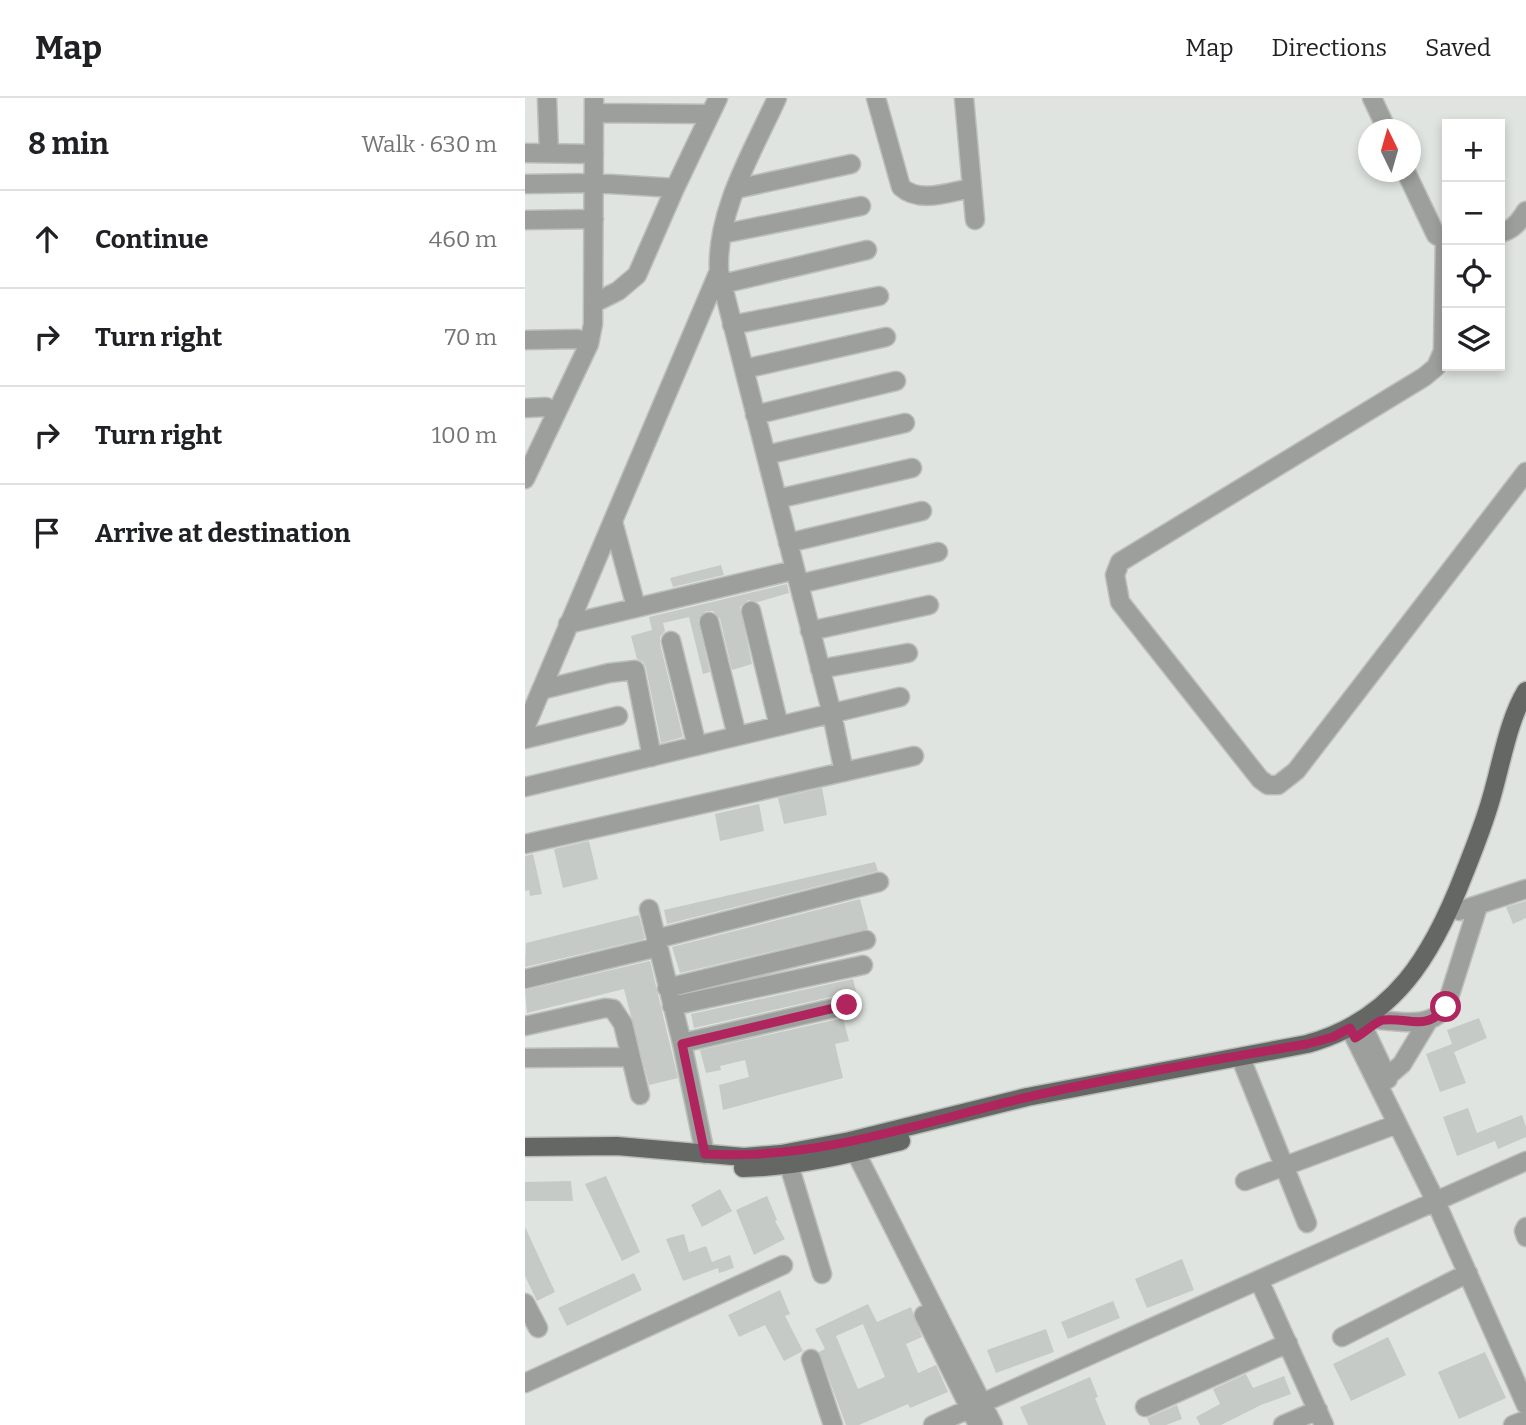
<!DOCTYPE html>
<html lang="en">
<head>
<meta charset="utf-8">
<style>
	:root { --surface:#fff; --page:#f2f2f2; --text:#202124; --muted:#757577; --line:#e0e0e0 }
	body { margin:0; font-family:Bitter,serif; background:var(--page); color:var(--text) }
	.controls { position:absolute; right:21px; top:21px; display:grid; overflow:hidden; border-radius:0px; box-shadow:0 4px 10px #0003 }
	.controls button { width:63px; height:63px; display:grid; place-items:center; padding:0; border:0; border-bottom:2px solid var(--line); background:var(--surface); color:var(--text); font:35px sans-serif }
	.compass { position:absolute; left:833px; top:21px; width:63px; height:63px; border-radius:50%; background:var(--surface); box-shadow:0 4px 10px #0003; rotate:355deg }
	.stop { position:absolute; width:21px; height:21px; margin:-16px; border:5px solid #b1255f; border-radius:50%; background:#fff }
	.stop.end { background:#b1255f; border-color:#fff; box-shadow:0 2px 7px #0008 }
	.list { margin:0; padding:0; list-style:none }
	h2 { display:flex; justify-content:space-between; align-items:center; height:91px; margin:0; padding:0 28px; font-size:30px }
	h2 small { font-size:23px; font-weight:400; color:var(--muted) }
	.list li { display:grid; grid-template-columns:46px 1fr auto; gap:21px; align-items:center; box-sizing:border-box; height:98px; padding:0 28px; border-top:2px solid var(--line) }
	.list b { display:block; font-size:26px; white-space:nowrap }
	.list em { font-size:23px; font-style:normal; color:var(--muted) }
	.icon { flex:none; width:38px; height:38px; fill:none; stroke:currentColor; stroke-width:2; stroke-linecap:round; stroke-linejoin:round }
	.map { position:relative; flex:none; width:1001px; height:1327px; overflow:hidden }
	header { display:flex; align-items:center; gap:42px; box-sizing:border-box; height:98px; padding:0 35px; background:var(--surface); border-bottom:2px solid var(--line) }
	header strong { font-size:33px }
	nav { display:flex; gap:38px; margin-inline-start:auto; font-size:24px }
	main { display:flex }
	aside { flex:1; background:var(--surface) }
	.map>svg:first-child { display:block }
	.building { fill:#c5cac6; fill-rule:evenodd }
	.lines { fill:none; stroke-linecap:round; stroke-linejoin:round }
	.minor-casing { stroke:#bbbfbc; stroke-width:21 }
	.major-casing { stroke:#bbbfbc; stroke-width:21 }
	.minor { stroke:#9d9f9d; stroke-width:18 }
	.major { stroke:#646764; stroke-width:18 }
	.route { stroke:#b1255f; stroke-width:9 }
</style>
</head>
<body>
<header>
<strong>Map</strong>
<nav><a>Map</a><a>Directions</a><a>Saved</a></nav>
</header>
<main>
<aside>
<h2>8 min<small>Walk · 630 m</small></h2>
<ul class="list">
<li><svg class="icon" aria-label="ahead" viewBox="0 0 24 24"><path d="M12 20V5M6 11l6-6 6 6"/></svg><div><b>Continue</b></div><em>460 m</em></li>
<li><svg class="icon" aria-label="right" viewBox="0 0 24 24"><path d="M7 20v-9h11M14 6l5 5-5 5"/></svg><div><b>Turn right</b></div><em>70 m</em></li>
<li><svg class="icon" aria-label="right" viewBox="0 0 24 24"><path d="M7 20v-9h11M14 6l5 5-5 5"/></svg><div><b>Turn right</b></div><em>100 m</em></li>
<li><svg class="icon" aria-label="arrive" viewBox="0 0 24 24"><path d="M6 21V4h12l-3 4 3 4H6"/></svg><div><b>Arrive at destination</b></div></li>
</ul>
</aside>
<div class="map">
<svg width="1001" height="1327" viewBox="0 0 1001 1327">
	<rect width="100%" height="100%" fill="#dfe4e0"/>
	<path class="building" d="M196 467 199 477 148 489 145 480Z
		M262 486 264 495 233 504 223 502 215 509 227 566 207 572 195 521 188 513H181L173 522 185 574 178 576 164 519 138 525 140 533 135 539V546L158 639 136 645 121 570 118 564 112 561 106 538 127 532 124 519Z
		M297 690 302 717 259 726 253 700Z
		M234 706 239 733 195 743 190 716Z
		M64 743 73 781 38 790 29 751Z
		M8 756 17 796 5 798 4 792 0 793V758Z
		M350 764 353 773 142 826 139 812Z
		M335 801 343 831 155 875 147 849Z
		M1001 803V820L988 826 981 809Z
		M114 817 120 841 0 869 1 845Z
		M125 863 153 980 124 987 99 891 2 915 0 892Z
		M328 881 333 901 326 896H319L169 930 166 916Z
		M318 920 324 943 310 946 318 980 198 1012 194 987 224 979 220 962 195 968 196 972 181 975 175 952Z
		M954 920 962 940 929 954 941 985 915 994 901 956 927 946 922 932Z
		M943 1010 952 1035 997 1017 1001 1029V1039L973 1051 970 1043 932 1058 918 1019Z
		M81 1078 115 1154 97 1163 60 1086Z
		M46 1083 48 1103H0V1084Z
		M195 1091 207 1113 177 1129 166 1107Z
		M242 1098 252 1122 250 1123 260 1141 229 1157 211 1112Z
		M0 1129 30 1194 12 1203 0 1178Z
		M159 1136 164 1154 181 1148 187 1164 205 1157 209 1170 194 1175 193 1170 158 1183 141 1141Z
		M657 1161 669 1192 622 1210 610 1181Z
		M109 1175 117 1192 42 1228 33 1210Z
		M255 1192 265 1216 260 1218 278 1253 259 1263 240 1227 214 1239 203 1217Z
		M588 1203 595 1220 543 1241 536 1224Z
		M343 1206 352 1224 386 1209 397 1239 381 1246 393 1275 411 1267 423 1294 385 1310 383 1306 334 1327H321L294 1254 300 1251 290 1231ZM338 1226 360 1279 333 1291 311 1238Z
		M521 1231 529 1254 471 1275 462 1252Z
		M863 1239 881 1277 826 1303 808 1266Z
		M960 1254 981 1300 934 1321 913 1274Z
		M721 1276 728 1290 759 1278 766 1296 736 1307 696 1327H675L671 1319 695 1306 688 1291Z
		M565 1279 573 1299 570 1300 581 1327H503L495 1309Z
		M652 1307 657 1321 641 1327H625L622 1320Z"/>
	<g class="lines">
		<g class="minor-casing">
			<path id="minor" d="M22 0 24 55
				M252 0C228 53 191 113 194 173L307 616 319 674
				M351 0 376 89C395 106 424 94 447 90
				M439 0 450 122
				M847 0 862 32
				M70 15 185 16
				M0 55 69 56
				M881 74 911 137 922 144
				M0 86 69 85 150 90
				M211 91 326 66
				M0 122 69 121
				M975 135C988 132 994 124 1001 113
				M197 136 336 108
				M920 144 918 253 911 269 899 279 595 464 590 477 595 504 735 681 743 687H753L771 673 1001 374
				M197 186 342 152
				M69 205 93 193 112 177 150 90 193 0
				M207 227 354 198
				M0 242 53 241
				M219 271 361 239
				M0 310 21 309
				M230 317 371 283
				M241 357 380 325
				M0 381 64 246 68 226 69 0
				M252 401 387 370
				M88 424 111 509
				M263 445 397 413
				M274 486 413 454
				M226 513 254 628
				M184 524 212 638
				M43 526 270 472
				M285 533 404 507
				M146 543 172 648
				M295 571 383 555
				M16 592 84 575 110 572 127 659
				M0 630 194 173
				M0 641 93 618
				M0 689 375 599
				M0 746 389 658
				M124 811 157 945 180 1056
				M934 813 1001 791
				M131 841 354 784
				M0 881 133 849
				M142 890 341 842
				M147 908 338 867
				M855 922C879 924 905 930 921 909L953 808
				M836 924 863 981
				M0 928 80 910 88 911 98 926 115 997
				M825 930 910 1102 1001 1307
				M157 945 322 907
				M0 960 106 959
				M719 968 782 1125
				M862 979 877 966 903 923
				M325 1043 468 1327
				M264 1067 297 1176
				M720 1083 872 1026
				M1001 1129 999 1133 1001 1139
				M734 1182 799 1327
				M0 1205 13 1230
				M399 1217 453 1327
				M817 1239 943 1175
				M286 1261 308 1327
				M0 1285 258 1167
				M620 1309 763 1245
				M408 1327 1001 1063
				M758 1327 793 1312
				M988 1327 1001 1322"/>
		</g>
		<g class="major-casing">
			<path id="major" d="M0 1049 92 1048 219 1059 256 1056 325 1043 502 999 782 946C870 922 908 856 939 776 949 751 959 726 966 701 976 668 983 622 1001 593
				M218 1070C273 1069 324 1056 376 1043"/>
		</g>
		<use href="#minor" class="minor"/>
		<use href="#major" class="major"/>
	</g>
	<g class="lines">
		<path class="route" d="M322 907 157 946 180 1056C289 1063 395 1025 499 1000 593 978 688 962 782 946L808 939 825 930 830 940C838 936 850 924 858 922 884 919 901 934 921 909"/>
	</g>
</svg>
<div class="controls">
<button>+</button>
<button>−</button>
<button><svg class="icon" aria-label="locate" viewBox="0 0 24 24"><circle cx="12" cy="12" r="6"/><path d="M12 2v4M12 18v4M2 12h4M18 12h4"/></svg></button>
<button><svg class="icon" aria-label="layers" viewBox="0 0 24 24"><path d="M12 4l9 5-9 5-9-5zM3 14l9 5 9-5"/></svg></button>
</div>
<svg class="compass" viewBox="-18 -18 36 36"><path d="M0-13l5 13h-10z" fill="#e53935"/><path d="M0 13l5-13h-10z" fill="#757577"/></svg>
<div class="stop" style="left:921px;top:909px"></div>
<div class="stop end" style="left:322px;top:907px"></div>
</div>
</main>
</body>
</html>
